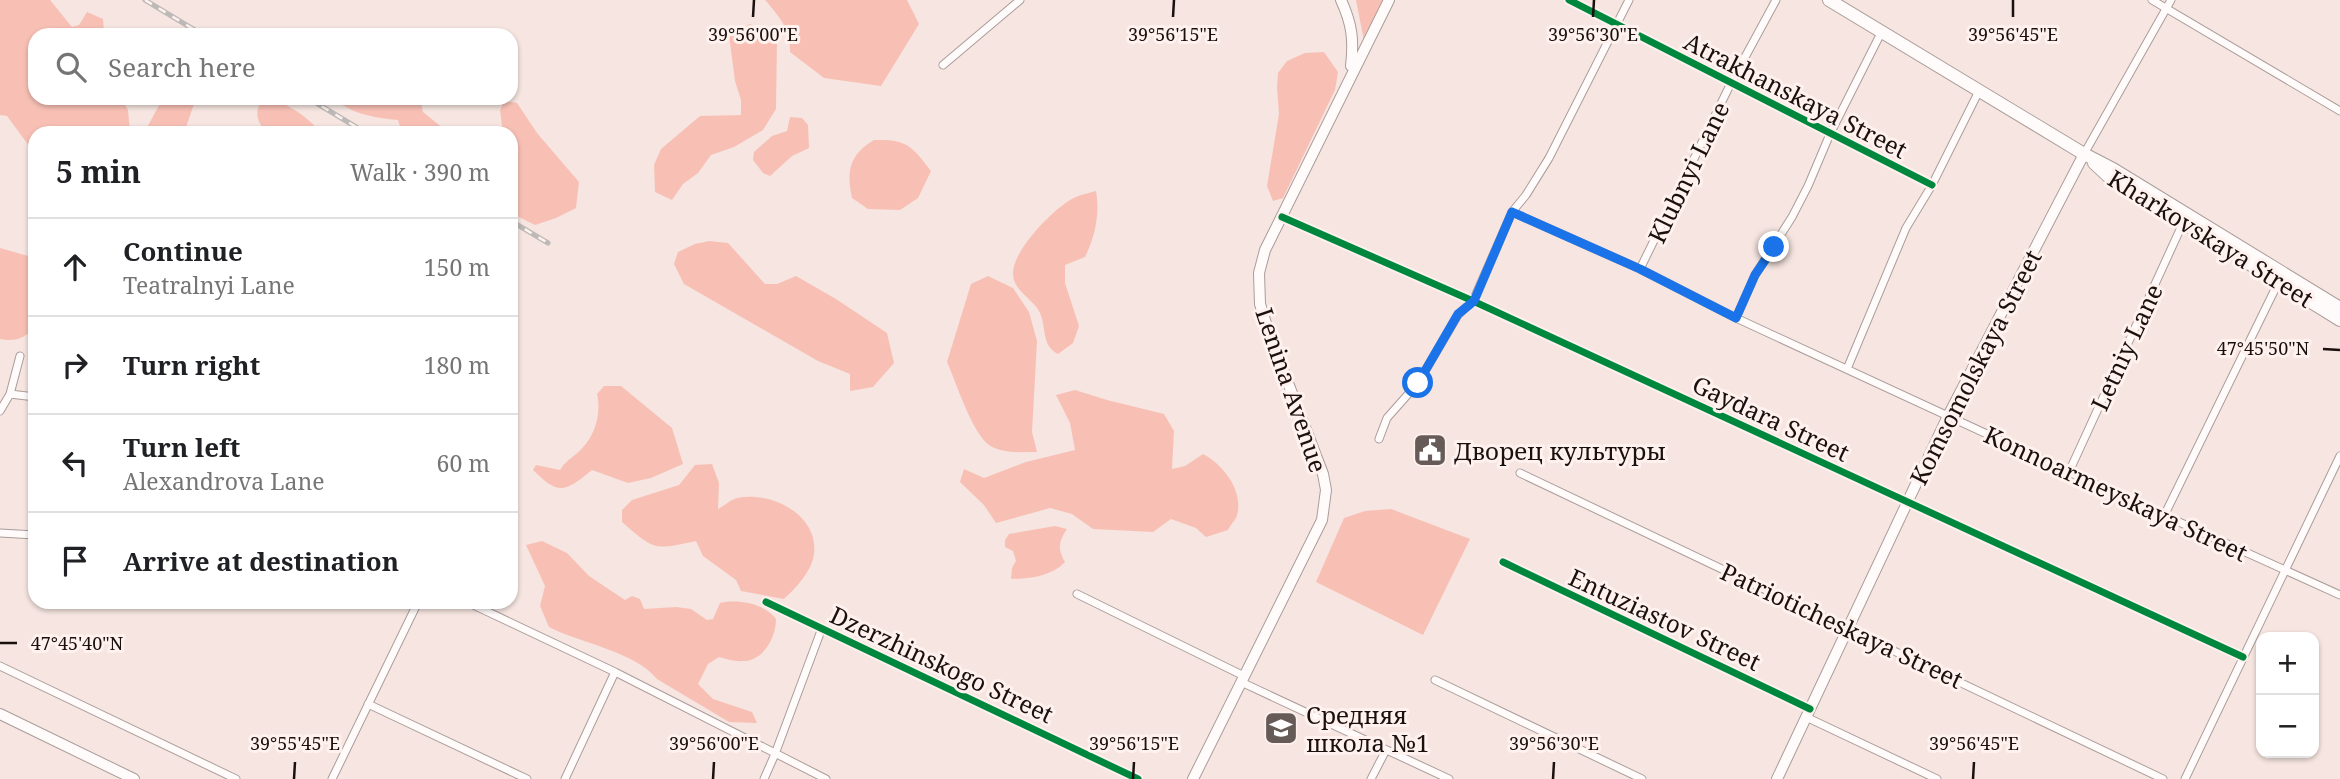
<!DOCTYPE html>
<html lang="en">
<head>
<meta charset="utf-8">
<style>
	:root { --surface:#fff; --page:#f6f6f6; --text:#202124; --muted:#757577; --line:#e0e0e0 }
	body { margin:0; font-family:"Noto Serif",serif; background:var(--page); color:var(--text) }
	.controls { position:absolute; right:21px; bottom:21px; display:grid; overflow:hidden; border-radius:14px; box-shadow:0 2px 5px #0004 }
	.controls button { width:63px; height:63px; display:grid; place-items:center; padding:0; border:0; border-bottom:2px solid var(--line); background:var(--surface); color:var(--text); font:35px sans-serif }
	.stop { position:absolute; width:21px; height:21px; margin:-16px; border:5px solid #1a73e8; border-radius:50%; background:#fff }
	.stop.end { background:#1a73e8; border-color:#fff; box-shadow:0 2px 7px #0008 }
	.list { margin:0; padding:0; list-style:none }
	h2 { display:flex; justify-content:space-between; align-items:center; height:91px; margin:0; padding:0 28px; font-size:30px }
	h2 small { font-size:23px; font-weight:400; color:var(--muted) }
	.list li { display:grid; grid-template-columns:46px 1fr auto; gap:21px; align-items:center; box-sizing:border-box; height:98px; padding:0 28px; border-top:2px solid var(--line) }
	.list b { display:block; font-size:26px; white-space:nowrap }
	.list p { margin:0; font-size:23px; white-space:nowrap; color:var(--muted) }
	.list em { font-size:23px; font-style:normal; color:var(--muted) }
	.icon { flex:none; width:38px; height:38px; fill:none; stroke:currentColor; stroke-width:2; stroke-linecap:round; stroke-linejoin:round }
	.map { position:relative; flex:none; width:2340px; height:779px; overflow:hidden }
	.search { position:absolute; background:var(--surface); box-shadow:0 2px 5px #0004; left:28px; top:28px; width:490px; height:77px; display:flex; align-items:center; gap:18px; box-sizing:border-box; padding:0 24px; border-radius:21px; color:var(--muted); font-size:26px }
	.panel { position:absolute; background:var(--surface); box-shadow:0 2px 5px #0004; left:28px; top:126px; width:490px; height:483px; border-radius:21px }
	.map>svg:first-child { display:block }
	.green { fill:#f8c0b5 }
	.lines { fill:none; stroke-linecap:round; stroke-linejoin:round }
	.street-casing { stroke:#aa9d9a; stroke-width:9 }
	.secondary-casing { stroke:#aa9d9a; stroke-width:12 }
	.highway-casing { stroke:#aa9d9a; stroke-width:14 }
	.street { stroke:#fefbfa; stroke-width:7 }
	.secondary { stroke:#fefbfa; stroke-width:10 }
	.highway { stroke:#fefbfa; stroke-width:12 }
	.rail-casing { stroke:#bdb9b7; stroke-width:5 }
	.rail { stroke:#fef1ee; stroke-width:2.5; stroke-dasharray:8; stroke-linecap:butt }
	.cycleway-casing { stroke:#fef1ee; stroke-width:11 }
	.cycleway { stroke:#00873e; stroke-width:7 }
	.route { stroke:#1a73e8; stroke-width:9 }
	.ticks { fill:none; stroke:#1a100e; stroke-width:2.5 }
	.labels { text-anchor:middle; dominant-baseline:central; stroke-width:6; stroke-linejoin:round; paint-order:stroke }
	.street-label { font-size:24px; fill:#1a100e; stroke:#fef1ee }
	.poi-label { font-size:24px; fill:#1a100e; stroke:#fef1ee; text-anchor:start }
	.ticks-label { font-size:18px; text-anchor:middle; fill:#1a100e; stroke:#fef1ee; stroke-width:6; stroke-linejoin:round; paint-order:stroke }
</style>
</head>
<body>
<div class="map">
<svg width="2340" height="779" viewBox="0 0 2340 779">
	<rect width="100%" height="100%" fill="#f6e5e0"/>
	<path class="green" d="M0 0H50L72 27 79 25 87 12 103 19 104 35H35V98H121L128 110 130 133H35V154L7 116 0 115Z
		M765 0H907L919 24 881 86 824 78 790 52C791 30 779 16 765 0Z
		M1356 0H1389L1365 46Z
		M750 24 773 34 777 42 776 109 763 130 734 147 711 155 698 173 683 184 672 200 655 192 654 165 661 149 700 116 741 115V100L735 81 729 35Z
		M1324 52 1338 72 1335 90 1283 198 1273 201 1267 186 1279 114 1277 87 1278 73 1287 61 1305 53Z
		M163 98H196L184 133H144Z
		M264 98C287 102 307 116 321 133H269C256 124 253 110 264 98Z
		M338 98H420L423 112 449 133H402L398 120C377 118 357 115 339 103Z
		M504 101 517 103 537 133 579 182 576 208 556 218 535 225 511 213V133H503L500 110Z
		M790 117 802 118 808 125 809 148 792 156 770 176 763 173 753 160 754 152 772 136 787 131Z
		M874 140C907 139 912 146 931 171L918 198 900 210 868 209 852 198C846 171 850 154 874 140Z
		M1096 191C1100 215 1095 236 1085 257L1065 265V283L1079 326 1073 343 1058 354C1041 345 1047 329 1040 313 1034 299 1013 291 1013 274 1012 251 1055 206 1076 197 1082 194 1090 193 1096 191Z
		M709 241 728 243 765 284H777L796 276 836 299 887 333 894 363 873 387 850 391V374L818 361 684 284 674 264 678 252 695 244Z
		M0 248 35 258C35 271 38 316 34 326 27 339 13 342 0 339Z
		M988 276 1013 288 1029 312 1037 341 1032 432 1037 452C1021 452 1003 454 989 445 972 433 956 382 947 362L971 284Z
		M604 386H621L672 428 683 464 651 478 628 483 592 470C565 492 559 496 533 470L536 465 560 470C565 462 569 460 576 454 594 440 602 415 597 394Z
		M1075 390 1107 400 1164 414 1174 431 1172 469 1185 466 1203 454C1222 464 1244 490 1237 515 1236 520 1230 525 1228 530L1206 537 1196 528 1171 519 1153 532 1093 529 1072 514 1050 508 996 523 984 505 960 482 964 469 984 478 1026 462 1075 450 1070 423 1056 395Z
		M712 464 719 483 718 509C724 506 730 500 737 498 770 491 819 514 814 554 812 571 796 588 784 599L741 591 736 580 703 556 696 541C654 550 655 551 622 522V510L632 500 679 485 695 465Z
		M1391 509 1470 539 1423 635 1316 582 1344 518 1365 511Z
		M1055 526 1067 529C1059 541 1057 549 1065 562 1052 576 1030 579 1011 579L1012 568 1016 561 1013 551 1005 547V540L1009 534Z
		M542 541 567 553 589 576 625 600 632 596 640 599 644 609 676 607 691 609 707 620 713 619 720 603C739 599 763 603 776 619 776 638 763 661 743 661 735 662 727 659 719 657L708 664 698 684 713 699 752 712 757 723 729 722 657 679C636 652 580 643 549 627L540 606 545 586 526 545Z"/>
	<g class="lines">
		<g class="street-casing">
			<path id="street" d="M1569 0 1932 185
				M2152 0 2340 111
				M943 65 1020 0
				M2084 154 2171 0
				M1512 212 1640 269 1736 318 2082 478 2340 595
				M1282 217 1473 301 2243 657
				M1640 269 1731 83 1776 0
				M1736 318 1755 275 1792 217 1808 186 1830 134 1882 31
				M1847 369 1906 228 1932 185 1979 91
				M10 394 35 397
				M0 411 10 394 20 356
				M1379 439 1387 418 1418 383 1458 315 1473 301 1512 212 1526 195 1549 158 1629 0
				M2069 472 2183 223
				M1520 473 2163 779
				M2164 516 2279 281
				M0 533 35 535
				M1503 562 1810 709
				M1077 594 1244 676
				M467 602 615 672 826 779
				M766 602 1138 779
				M0 666 236 779
				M1435 680 1642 779
				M1241 682 1449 779
				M368 704 527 779
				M1806 717 1937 779
				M332 779 418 602
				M565 779 615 672
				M764 779 775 754 822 628
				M1371 779 1386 750
				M2185 779 2340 456"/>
		</g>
		<g class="secondary-casing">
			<path id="secondary" d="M1341 0C1352 24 1354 40 1351 66
				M0 714 134 779
				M1193 779 1322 520 1326 490 1323 474 1270 336 1260 304 1259 273 1265 250 1389 0
				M1777 779 1948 416 2084 154"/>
		</g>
		<g class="highway-casing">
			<path id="highway" d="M1829 0 2084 154 2113 169 2340 308
				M2094 163 2109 177 2340 320"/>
		</g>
		<use href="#street" class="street"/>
		<use href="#secondary" class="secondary"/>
		<use href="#highway" class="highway"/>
		<g class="rail-casing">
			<path id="rail" d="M145 0 203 35
				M308 98 366 133
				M511 221 548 243"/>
		</g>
		<use href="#rail" class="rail"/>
		<g class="cycleway-casing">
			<path id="cycleway" d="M1569 0 1932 185
				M1282 217 1473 301 2243 657
				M1503 562 1810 709
				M766 602 1138 779"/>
		</g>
		<use href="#cycleway" class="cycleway"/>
	</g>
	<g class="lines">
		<path class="route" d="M1418 383 1458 314 1474 301 1512 212 1640 269 1736 318 1755 275 1774 247"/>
	</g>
	<path class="ticks" d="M753 17 754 0M1173 17 1174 0M1593 17 1594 0M2013 17V0M2323 349 2340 350M0 643H17M294 779 295 762M713 779 714 762M1133 779 1134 762M1553 779 1554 762M1973 779 1974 762"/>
	<defs>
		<g id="civic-square" transform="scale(1.75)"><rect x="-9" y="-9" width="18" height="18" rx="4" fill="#675b58" stroke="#fef1ee"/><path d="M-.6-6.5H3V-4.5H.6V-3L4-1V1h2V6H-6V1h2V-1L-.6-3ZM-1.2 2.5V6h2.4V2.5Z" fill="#fff"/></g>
		<g id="school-square" transform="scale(1.75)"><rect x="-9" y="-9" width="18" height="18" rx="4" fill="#675b58" stroke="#fef1ee"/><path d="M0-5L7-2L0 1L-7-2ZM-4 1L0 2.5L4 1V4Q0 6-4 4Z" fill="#fff"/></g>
	</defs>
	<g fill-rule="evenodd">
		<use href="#civic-square" x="1430" y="450"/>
		<use href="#school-square" x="1281" y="728"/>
	</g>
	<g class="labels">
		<g class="street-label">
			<text transform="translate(1796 95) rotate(27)">Atrakhanskaya Street</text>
			<text transform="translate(1688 172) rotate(-64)">Klubnyi Lane</text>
			<text transform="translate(2211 238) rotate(32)">Kharkovskaya Street</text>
			<text transform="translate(2126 347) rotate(-65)">Letniy Lane</text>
			<text transform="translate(1975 367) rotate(-63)">Komsomolskaya Street</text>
			<text transform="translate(1292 390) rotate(71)">Lenina Avenue</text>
			<text transform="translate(1771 418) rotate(25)">Gaydara Street</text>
			<text transform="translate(2116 493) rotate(25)">Konnoarmeyskaya Street</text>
			<text transform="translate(1665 619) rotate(25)">Entuziastov Street</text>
			<text transform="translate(1842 625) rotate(25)">Patrioticheskaya Street</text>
			<text transform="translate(942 664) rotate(25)">Dzerzhinskogo Street</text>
		</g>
		<g class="poi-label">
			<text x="1454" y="450">Дворец культуры</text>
			<text x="1306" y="714">Средняя<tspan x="1306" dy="28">школа №1</tspan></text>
		</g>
	</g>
	<g class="ticks-label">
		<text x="753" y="41">39°56'00"E</text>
		<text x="1173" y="41">39°56'15"E</text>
		<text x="1593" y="41">39°56'30"E</text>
		<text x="2013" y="41">39°56'45"E</text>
		<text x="2263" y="355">47°45'50"N</text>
		<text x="77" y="650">47°45'40"N</text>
		<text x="295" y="750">39°55'45"E</text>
		<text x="714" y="750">39°56'00"E</text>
		<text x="1134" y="750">39°56'15"E</text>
		<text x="1554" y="750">39°56'30"E</text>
		<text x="1974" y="750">39°56'45"E</text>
	</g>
</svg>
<div class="controls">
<button>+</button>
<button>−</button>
</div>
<div class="stop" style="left:1418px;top:383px"></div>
<div class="stop end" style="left:1774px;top:247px"></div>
<div class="search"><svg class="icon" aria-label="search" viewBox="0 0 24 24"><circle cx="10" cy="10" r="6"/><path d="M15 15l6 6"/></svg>Search here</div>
<section class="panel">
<h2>5 min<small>Walk · 390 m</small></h2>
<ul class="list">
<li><svg class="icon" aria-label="ahead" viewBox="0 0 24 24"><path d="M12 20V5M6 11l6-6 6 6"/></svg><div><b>Continue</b><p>Teatralnyi Lane</p></div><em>150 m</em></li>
<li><svg class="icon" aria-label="right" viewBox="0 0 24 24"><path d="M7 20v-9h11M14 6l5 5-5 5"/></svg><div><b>Turn right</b></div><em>180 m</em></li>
<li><svg class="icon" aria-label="left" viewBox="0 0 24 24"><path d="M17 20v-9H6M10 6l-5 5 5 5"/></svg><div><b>Turn left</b><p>Alexandrova Lane</p></div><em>60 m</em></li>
<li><svg class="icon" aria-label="arrive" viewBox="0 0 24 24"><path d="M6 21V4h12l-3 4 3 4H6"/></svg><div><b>Arrive at destination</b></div></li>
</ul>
</section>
</div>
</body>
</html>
